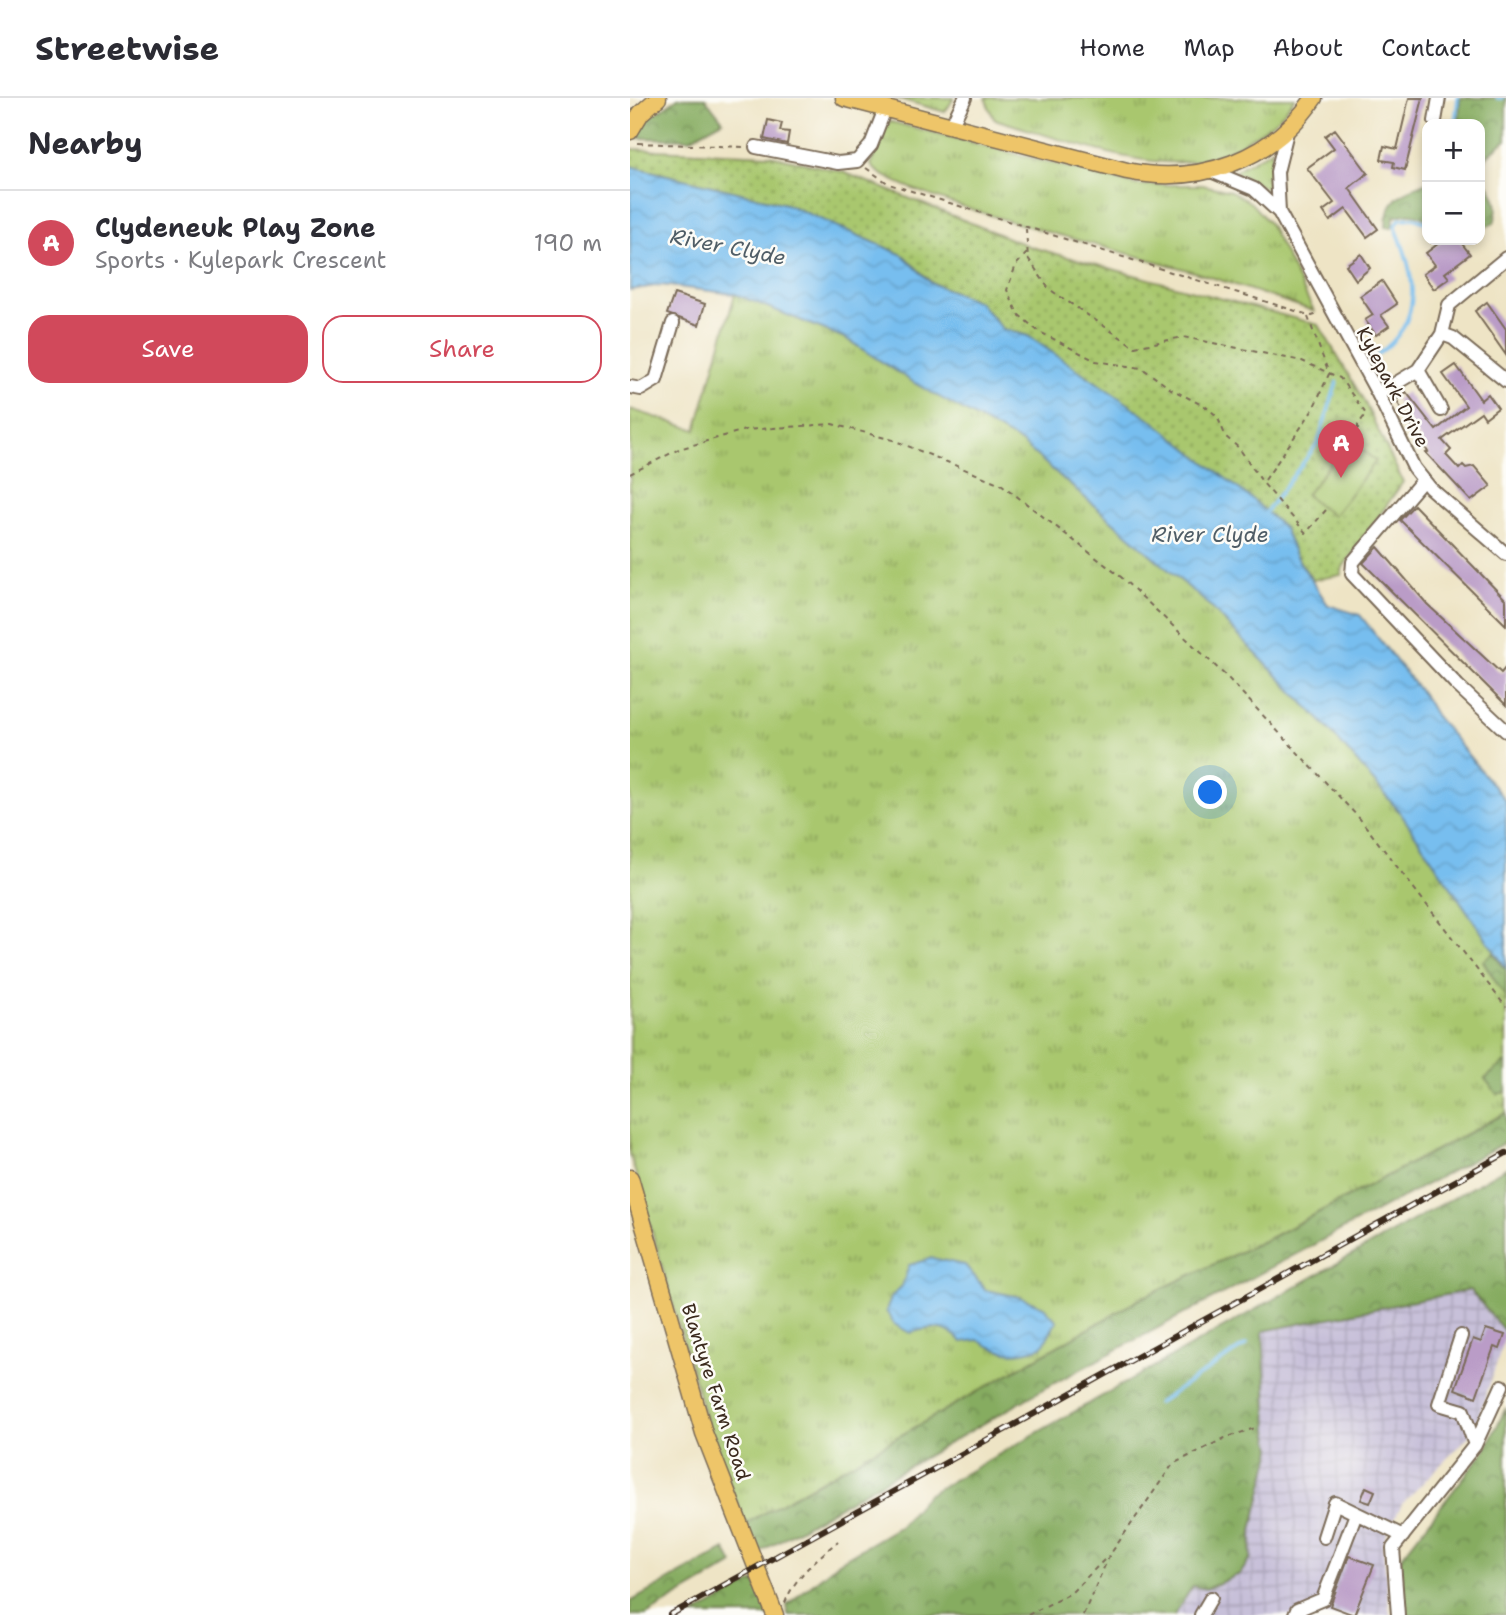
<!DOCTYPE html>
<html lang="en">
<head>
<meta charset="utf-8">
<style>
	:root { --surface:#fff; --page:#f7f7f7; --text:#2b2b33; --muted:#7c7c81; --line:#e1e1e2; --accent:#d1495b }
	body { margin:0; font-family:"Shantell Sans",sans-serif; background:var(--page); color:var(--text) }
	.controls { position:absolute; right:21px; top:21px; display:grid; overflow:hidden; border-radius:14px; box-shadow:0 4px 10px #0003 }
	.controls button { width:63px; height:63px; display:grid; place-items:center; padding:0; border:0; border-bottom:2px solid var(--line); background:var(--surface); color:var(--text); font:35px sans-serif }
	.you { position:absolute; left:581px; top:695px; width:24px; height:24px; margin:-18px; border:5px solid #fff; border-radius:50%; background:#1a73e8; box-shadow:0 0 0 10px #1a73e833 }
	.badge { display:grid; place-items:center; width:46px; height:46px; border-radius:50%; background:var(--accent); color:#fff; font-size:23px; font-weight:700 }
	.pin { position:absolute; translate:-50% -58px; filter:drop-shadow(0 2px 4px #0008) }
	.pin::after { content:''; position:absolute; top:37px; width:24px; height:21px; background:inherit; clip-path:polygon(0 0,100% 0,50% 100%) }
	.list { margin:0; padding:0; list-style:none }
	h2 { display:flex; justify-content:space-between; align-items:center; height:91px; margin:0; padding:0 28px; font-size:30px }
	h2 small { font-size:23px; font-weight:400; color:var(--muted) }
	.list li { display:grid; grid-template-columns:46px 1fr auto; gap:21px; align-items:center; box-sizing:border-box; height:105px; padding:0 28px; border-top:2px solid var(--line) }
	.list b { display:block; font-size:26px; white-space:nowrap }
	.list p { margin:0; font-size:23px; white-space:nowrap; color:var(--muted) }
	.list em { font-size:23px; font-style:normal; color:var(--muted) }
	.actions { display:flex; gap:14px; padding:21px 28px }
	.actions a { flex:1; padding:16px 0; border:2px solid var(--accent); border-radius:21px; text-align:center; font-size:24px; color:var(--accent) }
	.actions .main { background:var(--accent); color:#fff }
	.map { position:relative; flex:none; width:876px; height:1517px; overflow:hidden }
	header { display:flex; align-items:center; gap:42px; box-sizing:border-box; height:98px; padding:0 35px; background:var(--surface); border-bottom:2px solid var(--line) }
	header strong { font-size:33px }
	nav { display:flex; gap:38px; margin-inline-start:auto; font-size:24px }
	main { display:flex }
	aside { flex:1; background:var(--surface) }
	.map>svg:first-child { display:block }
	.industrial { fill:url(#industrial-grid) }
	.grass { fill:url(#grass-tufts); stroke:#727846; stroke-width:2 }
	.forest { fill:url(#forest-crowns); stroke:#606b40; stroke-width:2 }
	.park { fill:url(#park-dots); stroke:#727846; stroke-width:2 }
	.garden { fill:#a9c76e; stroke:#727846; stroke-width:2 }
	.water { fill:url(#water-waves); stroke:#597486; stroke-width:2 }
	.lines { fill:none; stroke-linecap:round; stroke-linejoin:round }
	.stream { stroke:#77beef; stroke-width:3.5 }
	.building { fill:#ba9cc7 }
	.minor-casing { stroke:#7a6b58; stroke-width:16 }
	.major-casing { stroke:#7a6b58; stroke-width:19 }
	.path { stroke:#7a6b58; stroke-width:2; stroke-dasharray:5 5; stroke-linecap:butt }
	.minor { stroke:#fff; stroke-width:12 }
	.major { stroke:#eec569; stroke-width:16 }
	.rail-casing { stroke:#3b2a1e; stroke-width:6 }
	.rail { stroke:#fdfcf7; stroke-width:3.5; stroke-dasharray:10; stroke-linecap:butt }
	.labels { text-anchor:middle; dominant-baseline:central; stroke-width:5; stroke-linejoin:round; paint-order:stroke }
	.street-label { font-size:19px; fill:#3b2a1e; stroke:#fdfcf7 }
	.water-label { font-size:21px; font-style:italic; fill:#505e67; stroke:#fdfcf7 }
</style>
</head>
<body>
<header>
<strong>Streetwise</strong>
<nav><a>Home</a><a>Map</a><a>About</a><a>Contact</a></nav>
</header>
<main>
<aside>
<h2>Nearby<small></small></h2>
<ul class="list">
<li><span class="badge">A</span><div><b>Clydeneuk Play Zone</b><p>Sports · Kylepark Crescent</p></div><em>190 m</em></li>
</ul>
<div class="actions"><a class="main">Save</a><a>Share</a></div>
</aside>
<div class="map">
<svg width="876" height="1517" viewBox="0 0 876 1517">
	<defs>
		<pattern id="industrial-grid" width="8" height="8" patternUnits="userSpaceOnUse" patternTransform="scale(1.75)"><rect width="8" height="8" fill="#c7c0d9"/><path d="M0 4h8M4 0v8" fill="none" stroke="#aca5ba"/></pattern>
		<pattern id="grass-tufts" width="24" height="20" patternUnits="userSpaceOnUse" patternTransform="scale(1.75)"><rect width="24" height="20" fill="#a9c76e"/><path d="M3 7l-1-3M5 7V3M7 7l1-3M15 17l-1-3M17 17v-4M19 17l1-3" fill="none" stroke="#8ba25a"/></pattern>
		<pattern id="forest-crowns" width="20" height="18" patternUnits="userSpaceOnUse" patternTransform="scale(1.75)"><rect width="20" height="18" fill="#86ac61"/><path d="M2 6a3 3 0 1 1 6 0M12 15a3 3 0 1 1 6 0" fill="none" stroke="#6f8c4f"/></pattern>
		<pattern id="park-dots" width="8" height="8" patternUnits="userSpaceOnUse" patternTransform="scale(1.75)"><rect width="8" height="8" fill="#a9c76e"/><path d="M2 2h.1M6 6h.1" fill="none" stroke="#8ba25a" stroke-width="1.8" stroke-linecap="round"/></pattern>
		<pattern id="water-waves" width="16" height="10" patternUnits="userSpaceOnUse" patternTransform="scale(1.75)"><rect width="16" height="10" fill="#77beef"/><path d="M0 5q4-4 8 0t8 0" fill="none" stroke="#68a3cc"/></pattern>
	</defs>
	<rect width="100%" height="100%" fill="#fdfcf7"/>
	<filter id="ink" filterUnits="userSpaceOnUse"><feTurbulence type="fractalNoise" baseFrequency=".0143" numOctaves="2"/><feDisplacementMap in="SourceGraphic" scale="14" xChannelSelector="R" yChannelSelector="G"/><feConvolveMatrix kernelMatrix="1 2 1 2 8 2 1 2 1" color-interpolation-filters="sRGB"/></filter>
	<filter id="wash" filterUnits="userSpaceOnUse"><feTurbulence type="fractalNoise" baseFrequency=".00686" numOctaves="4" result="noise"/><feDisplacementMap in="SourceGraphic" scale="28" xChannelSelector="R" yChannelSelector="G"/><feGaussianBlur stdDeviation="1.57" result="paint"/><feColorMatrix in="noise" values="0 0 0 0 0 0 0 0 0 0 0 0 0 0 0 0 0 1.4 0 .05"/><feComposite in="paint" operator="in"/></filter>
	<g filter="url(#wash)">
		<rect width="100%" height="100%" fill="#eee4c5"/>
		<path class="industrial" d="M840 1192 876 1237 844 1333 772 1406 756 1438 753 1448 760 1517H544L563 1488 621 1460 622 1432 642 1351 638 1332 633 1233Z"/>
		<path class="grass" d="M266 0H324L315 14Z
			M355 0H665C654 16 639 30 622 39 609 48 594 55 578 60 522 78 420 37 364 21Z
			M258 23 507 87H572L601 93 621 105 639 125 684 213C638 198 593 182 547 169 500 155 259 97 241 67L247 36Z
			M642 52 640 93 606 74V72Z
			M105 196 215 240 286 286 392 345 578 506 697 629 769 713 876 870V1015L642 1139 514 1199 115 1426 77 1326 0 1056V311L66 332Z"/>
		<path class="forest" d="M48 0H75L93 23 60 41 4 40 20 19Z
			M830 0H876V42L858 57 850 70V26H829Z
			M850 74C861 93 872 102 864 125L850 131Z
			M797 84V122C786 115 777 114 764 119L762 130 756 129C756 100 774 94 797 84Z
			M863 855 876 872V900L853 863Z
			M876 963V994L867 996 855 981Z
			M876 1015V1044L417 1289 126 1456 115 1426 514 1199 642 1139Z
			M876 1070V1235L840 1192 633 1233 638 1332 642 1351 622 1432 621 1460 610 1476 576 1491 563 1488 544 1517H158L157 1507 209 1464 270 1428 297 1397Z
			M876 1310V1517H775L770 1461 855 1352Z
			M95 1451 103 1466 16 1517H0V1504Z
			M125 1483 139 1517H64Z"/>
		<path class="park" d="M0 51 140 57 213 74 401 149 689 227 734 303 773 384 713 469 711 477 683 482 665 457 654 430 398 238 373 231 349 204 302 185 273 157 156 106 0 68Z"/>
		<path class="garden" d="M719 342 746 363 703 418 676 397Z"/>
		<path class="water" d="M0 68 156 106 273 157 301 185 349 204 373 231 398 238 522 322 623 402 654 430 665 457 698 507 730 517 796 601 805 617 876 703V870L769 713 697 629 578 506 392 345 286 286 215 240 105 196 31 187 0 192Z
			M302 1160 335 1167 356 1192 390 1199 414 1209 427 1223 412 1249C386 1258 372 1257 348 1242L332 1244C316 1227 302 1228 280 1235L264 1226 256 1213 262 1198 272 1188 279 1167Z"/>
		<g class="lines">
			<path class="stream" d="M867 0H872
				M825 26 828 0
				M850 103 854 109 850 119
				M748 256C796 223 785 175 765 128L770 121 784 120 797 125
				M635 415 688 345 707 284
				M528 1305 617 1246"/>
		</g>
		<g id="blocks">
			<path class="building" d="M779 0H793L775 72 763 69 764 64 751 62 754 48 767 51Z
				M138 22 152 25 150 33 159 34 157 46 134 41Z
				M705 31 738 75 719 90 748 131 737 139 716 111 700 123 693 113 704 105 677 70 704 50 695 38Z
				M813 142H829L840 156 815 175 819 180 804 191 793 176 805 167 796 155Z
				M731 156 740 170 726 182 716 167Z
				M752 183 767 206 751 217 759 228 746 237 735 222 743 217 730 198Z
				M44 196 75 206 69 227 37 216Z
				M857 204 876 231V257L845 213Z
				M826 267 851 302 858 296 868 310 855 320 851 314 812 342 821 352 816 357 829 371 833 367 836 370 844 368 861 388 841 403 796 355 798 354 766 302 776 294 806 332 836 308 813 276Z
				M784 407 876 502V527L770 422Z
				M748 449 797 506 871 575 876 569V607L733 465Z
				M856 1231 875 1237 870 1251 864 1249 846 1299 825 1291 843 1241 851 1244Z
				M736 1389 745 1393 740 1405 731 1402Z
				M719 1458 744 1467 724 1517 700 1508Z"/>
		</g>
	</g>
	<g filter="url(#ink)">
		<use href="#blocks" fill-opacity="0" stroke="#7a6b58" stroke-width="2"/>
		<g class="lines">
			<g class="minor-casing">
				<path id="minor" d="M805 23 809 0
					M321 28 335 0
					M126 49 208 65 227 63 241 47 255 11
					M581 73 624 91 649 114 748 296 784 370 800 390 876 456
					M649 114 647 74 658 30
					M812 236 823 240 876 283
					M788 272 811 312
					M0 289 11 291 26 282 43 225
					M748 296 788 272 812 236 819 207 876 160
					M793 382 723 464 722 476 828 588 876 633
					M831 1238 809 1306 833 1313 845 1347
					M694 1439 705 1405 773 1438
					M571 1517 581 1500
					M665 1517 667 1512 693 1501 726 1416
					M768 1517 763 1450 845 1347 872 1288"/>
			</g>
			<g class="major-casing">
				<path id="major" d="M214 0 497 73C569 88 642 62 684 0
					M0 33 11 15 28 0
					M0 1080 74 1335 145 1517"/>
			</g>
			<path class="path" d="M8 45 114 49
				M236 70 259 86 682 218 688 216
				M396 131 398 160 419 191 505 249 553 239 672 263 710 280 736 316 728 327 727 348
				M397 155 386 167 377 192 388 216 408 233 466 263 512 270 541 291 576 309 587 318 596 339 609 350 633 385
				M678 219 699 276 682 313 633 385 676 435 696 412
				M0 376 49 351 115 332 202 326 263 342 371 386 491 479 597 579 730 721 876 909
				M155 1505C165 1478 187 1461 208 1443
				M398 1517 441 1495 478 1458
				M453 1517 479 1458 543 1366 595 1340 625 1330"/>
			<use href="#minor" class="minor"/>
			<use href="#major" class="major"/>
			<g class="rail-casing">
				<path id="rail" d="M40 1517 876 1055"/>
			</g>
			<use href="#rail" class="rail"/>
		</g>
	</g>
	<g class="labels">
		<g class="street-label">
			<text transform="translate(763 289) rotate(62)">Kylepark Drive</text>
			<text transform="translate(86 1294) rotate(72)">Blantyre Farm Road</text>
		</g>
		<g class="water-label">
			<text transform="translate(98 149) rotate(11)">River Clyde</text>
			<text x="580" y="437">River Clyde</text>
		</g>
	</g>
</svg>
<div class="controls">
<button>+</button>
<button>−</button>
</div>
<div class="you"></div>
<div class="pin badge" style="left:711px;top:380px">A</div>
</div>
</main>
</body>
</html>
